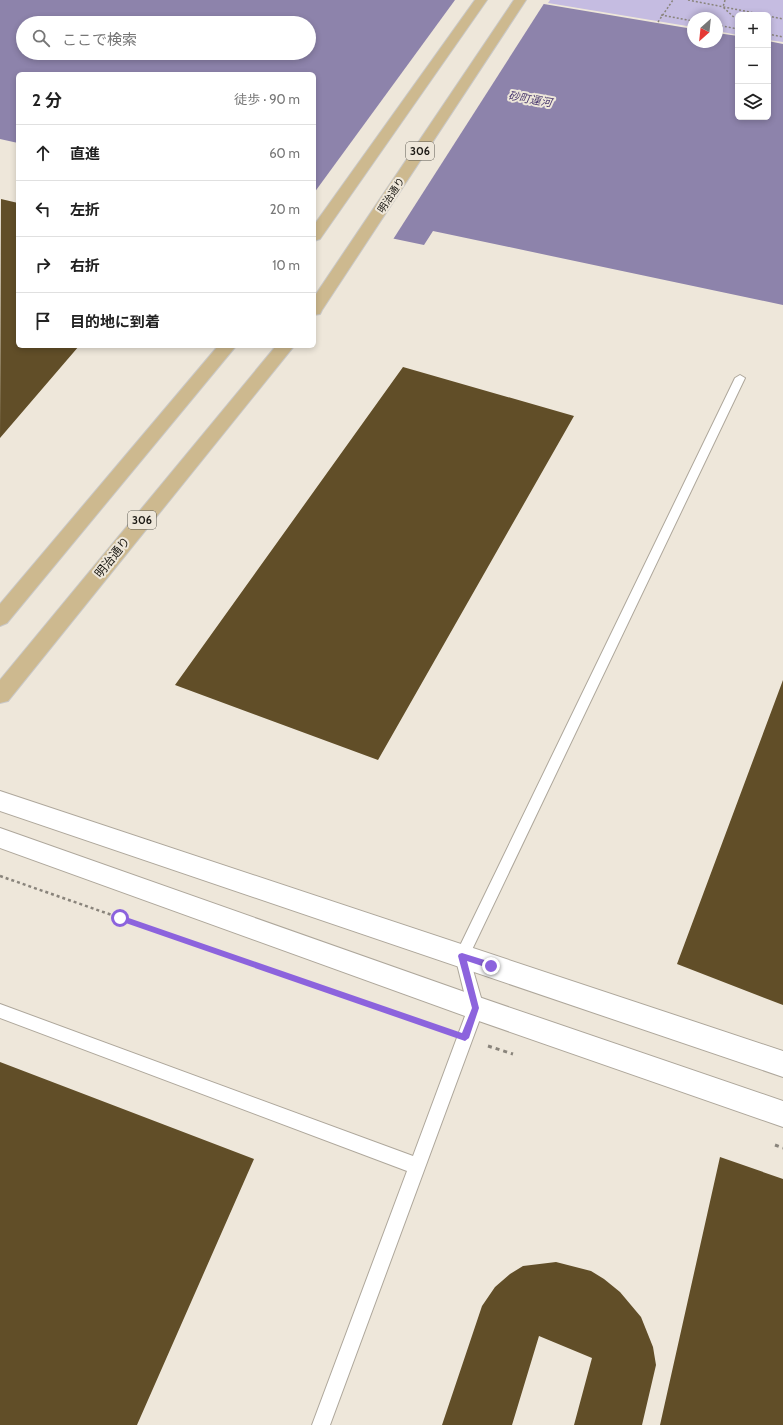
<!DOCTYPE html>
<html lang="ja">
<head>
<meta charset="utf-8">
<style>
	:root { --surface:#fff; --page:#f6f6f6; --text:#222; --muted:#767676; --line:#e0e0e0 }
	body { margin:0; font-family:Cabin,"Noto Sans JP",sans-serif; background:var(--page); color:var(--text) }
	.controls { position:absolute; right:12px; top:12px; display:grid; overflow:hidden; border-radius:6px; box-shadow:0 2px 6px #0003 }
	.controls button { width:36px; height:36px; display:grid; place-items:center; padding:0; border:0; border-bottom:1px solid var(--line); background:var(--surface); color:var(--text); font:20px sans-serif }
	.compass { position:absolute; left:687px; top:12px; width:36px; height:36px; border-radius:50%; background:var(--surface); box-shadow:0 2px 6px #0003; rotate:207deg }
	.stop { position:absolute; width:12px; height:12px; margin:-9px; border:3px solid #8c63dd; border-radius:50%; background:#fff }
	.stop.end { background:#8c63dd; border-color:#fff; box-shadow:0 1px 4px #0008 }
	.list { margin:0; padding:0; list-style:none }
	h2 { display:flex; justify-content:space-between; align-items:center; height:52px; margin:0; padding:0 16px; font-size:17px }
	h2 small { font-size:13px; font-weight:400; color:var(--muted) }
	.list li { display:grid; grid-template-columns:26px 1fr auto; gap:12px; align-items:center; box-sizing:border-box; height:56px; padding:0 16px; border-top:1px solid var(--line) }
	.list b { display:block; font-size:15px; white-space:nowrap }
	.list em { font-size:13px; font-style:normal; color:var(--muted) }
	.icon { flex:none; width:22px; height:22px; fill:none; stroke:currentColor; stroke-width:2; stroke-linecap:round; stroke-linejoin:round }
	.map { position:relative; flex:none; width:783px; height:1425px; overflow:hidden }
	.search { position:absolute; background:var(--surface); box-shadow:0 2px 6px #0003; left:16px; top:16px; width:300px; height:44px; display:flex; align-items:center; gap:10px; box-sizing:border-box; padding:0 14px; border-radius:22px; color:var(--muted); font-size:15px }
	.panel { position:absolute; background:var(--surface); box-shadow:0 2px 6px #0003; left:16px; top:72px; width:300px; height:276px; border-radius:6px }
	.map>svg:first-child { display:block }
	.green { fill:#c5bce1 }
	.water { fill:#8d83ab; fill-rule:evenodd }
	.pier { fill:#eee7da }
	.building { fill:#614e28 }
	.lines { fill:none; stroke-linecap:round; stroke-linejoin:round }
	.service-casing { stroke:#aea79b; stroke-width:2 }
	.tertiary-casing { stroke:#aea79b; stroke-width:2 }
	.primary-casing { stroke:#c9c8c7; stroke-width:2 }
	.path-far2 { stroke:#89847b; stroke-width:1.5; stroke-dasharray:2 2; stroke-linecap:butt }
	.path-far1 { stroke:#89847b; stroke-width:2.5; stroke-dasharray:3 3; stroke-linecap:butt }
	.path { stroke:#89847b; stroke-width:3; stroke-dasharray:4 4; stroke-linecap:butt }
	.service { fill:#fff; fill-rule:evenodd }
	.tertiary { fill:#fff; fill-rule:evenodd }
	.primary { fill:#cdb98f; fill-rule:evenodd }
	.route { fill:#8c63dd }
	.labels { text-anchor:middle; dominant-baseline:central; stroke-width:4; stroke-linejoin:round; paint-order:stroke }
	.far-street-label { font-size:10px; fill:#1c1a15; stroke:#eee7da }
	.far-water-label { font-size:11px; font-style:italic; fill:#4a396f; stroke:#eee7da }
	.shield { fill:#eee7da; stroke:#5b5850; stroke-width:1 }
	.shield-label { font-size:11px; font-weight:bold; fill:#1c1a15 }
	.street-label { font-size:12px; fill:#1c1a15; stroke:#eee7da }
</style>
</head>
<body>
<div class="map">
<svg width="783" height="1425" viewBox="0 0 783 1425">
	<rect width="100%" height="100%" fill="#eee7da"/>
	<path class="green" d="M550 0H783V42L768 40V15H738V35L717 31V18H693V27L548 3Z"/>
	<path class="water" d="M0 0H520L693 29V42H717V33L738 36V117H768V41L783 44V305L433 231 424 245 314 222V74H18V143L0 139ZM23 23H309V53H23Z"/>
	<path class="pier" d="M455 0H532L545 2 392 241 314 224V193Z"/>
	<path class="building" d="M1 199 18 203V346H79L0 438Z
		M403 367 574 416 378 760 175 685Z
		M783 680V1005L677 964Z
		M0 1062 254 1159 137 1425H0Z
		M720 1157 783 1179V1425H660Z
		M556 1262 591 1271 604 1279 620 1292 641 1317 653 1347 656 1365 642 1425H574L592 1358 539 1336 512 1425H442L482 1306 495 1287 510 1274 523 1266Z"/>
	<g class="lines">
		<g class="service-casing">
			<path id="service" d="M740 375 745 378 469 956 484 1008 330 1425H312L407 1171 0 1018V1004L413 1156 468 1008 455 956 735 378Z"/>
		</g>
		<g class="tertiary-casing">
			<path id="tertiary" d="M0 791 783 1051V1077L0 811Z
				M0 828 476 996 783 1101V1127L476 1020 0 848Z"/>
		</g>
		<g class="primary-casing">
			<path id="primary" d="M475 0H487L320 239 314 241V225Z
				M514 0H526L322 310 320 314 314 315V297Z
				M218 346H236L7 623 0 626V604Z
				M276 346H294L8 701 0 703V680Z"/>
		</g>
		<path class="path-far2" d="M688 0 765 15
			M725 0 723 7 738 21
			M661 15 693 21
			M768 16 783 19
			M658 22 673 0
			M717 25 738 29
			M768 34 783 37"/>
		<path class="path-far1" d="M0 876 195 944"/>
		<path class="path" d="M192 943 442 1030
			M488 1046 513 1054
			M775 1145 783 1148"/>
		<use href="#service" class="service"/>
		<use href="#tertiary" class="tertiary"/>
		<use href="#primary" class="primary"/>
	</g>
	<path class="route" d="M120 915 462 1033 472 1008 458 956 459 954 462 953 491 962 495 966 491 969 467 961 479 1008 469 1038 465 1041 117 920 116 918Z"/>
	<g class="labels">
		<g class="far-street-label">
			<text transform="translate(391 195) rotate(-57)">明治通り</text>
		</g>
		<g class="far-water-label">
			<text transform="translate(530 99) rotate(10)">砂町運河</text>
		</g>
		<g class="shield">
			<rect x="406" y="142" width="28" height="18" rx="3"/>
			<rect x="128" y="511" width="28" height="18" rx="3"/>
		</g>
		<g class="shield-label">
			<text x="420" y="151">306</text>
			<text x="142" y="520">306</text>
		</g>
		<g class="street-label">
			<text transform="translate(112 557) rotate(-51)">明治通り</text>
		</g>
	</g>
</svg>
<div class="controls">
<button>+</button>
<button>−</button>
<button><svg class="icon" aria-label="layers" viewBox="0 0 24 24"><path d="M12 4l9 5-9 5-9-5zM3 14l9 5 9-5"/></svg></button>
</div>
<svg class="compass" viewBox="-18 -18 36 36"><path d="M0-13l5 13h-10z" fill="#e53935"/><path d="M0 13l5-13h-10z" fill="#767676"/></svg>
<div class="stop" style="left:120px;top:918px"></div>
<div class="stop end" style="left:491px;top:966px"></div>
<div class="search"><svg class="icon" aria-label="search" viewBox="0 0 24 24"><circle cx="10" cy="10" r="6"/><path d="M15 15l6 6"/></svg>ここで検索</div>
<section class="panel">
<h2>2 分<small>徒歩 · 90 m</small></h2>
<ul class="list">
<li><svg class="icon" aria-label="ahead" viewBox="0 0 24 24"><path d="M12 20V5M6 11l6-6 6 6"/></svg><div><b>直進</b></div><em>60 m</em></li>
<li><svg class="icon" aria-label="left" viewBox="0 0 24 24"><path d="M17 20v-9H6M10 6l-5 5 5 5"/></svg><div><b>左折</b></div><em>20 m</em></li>
<li><svg class="icon" aria-label="right" viewBox="0 0 24 24"><path d="M7 20v-9h11M14 6l5 5-5 5"/></svg><div><b>右折</b></div><em>10 m</em></li>
<li><svg class="icon" aria-label="arrive" viewBox="0 0 24 24"><path d="M6 21V4h12l-3 4 3 4H6"/></svg><div><b>目的地に到着</b></div></li>
</ul>
</section>
</div>
</body>
</html>
